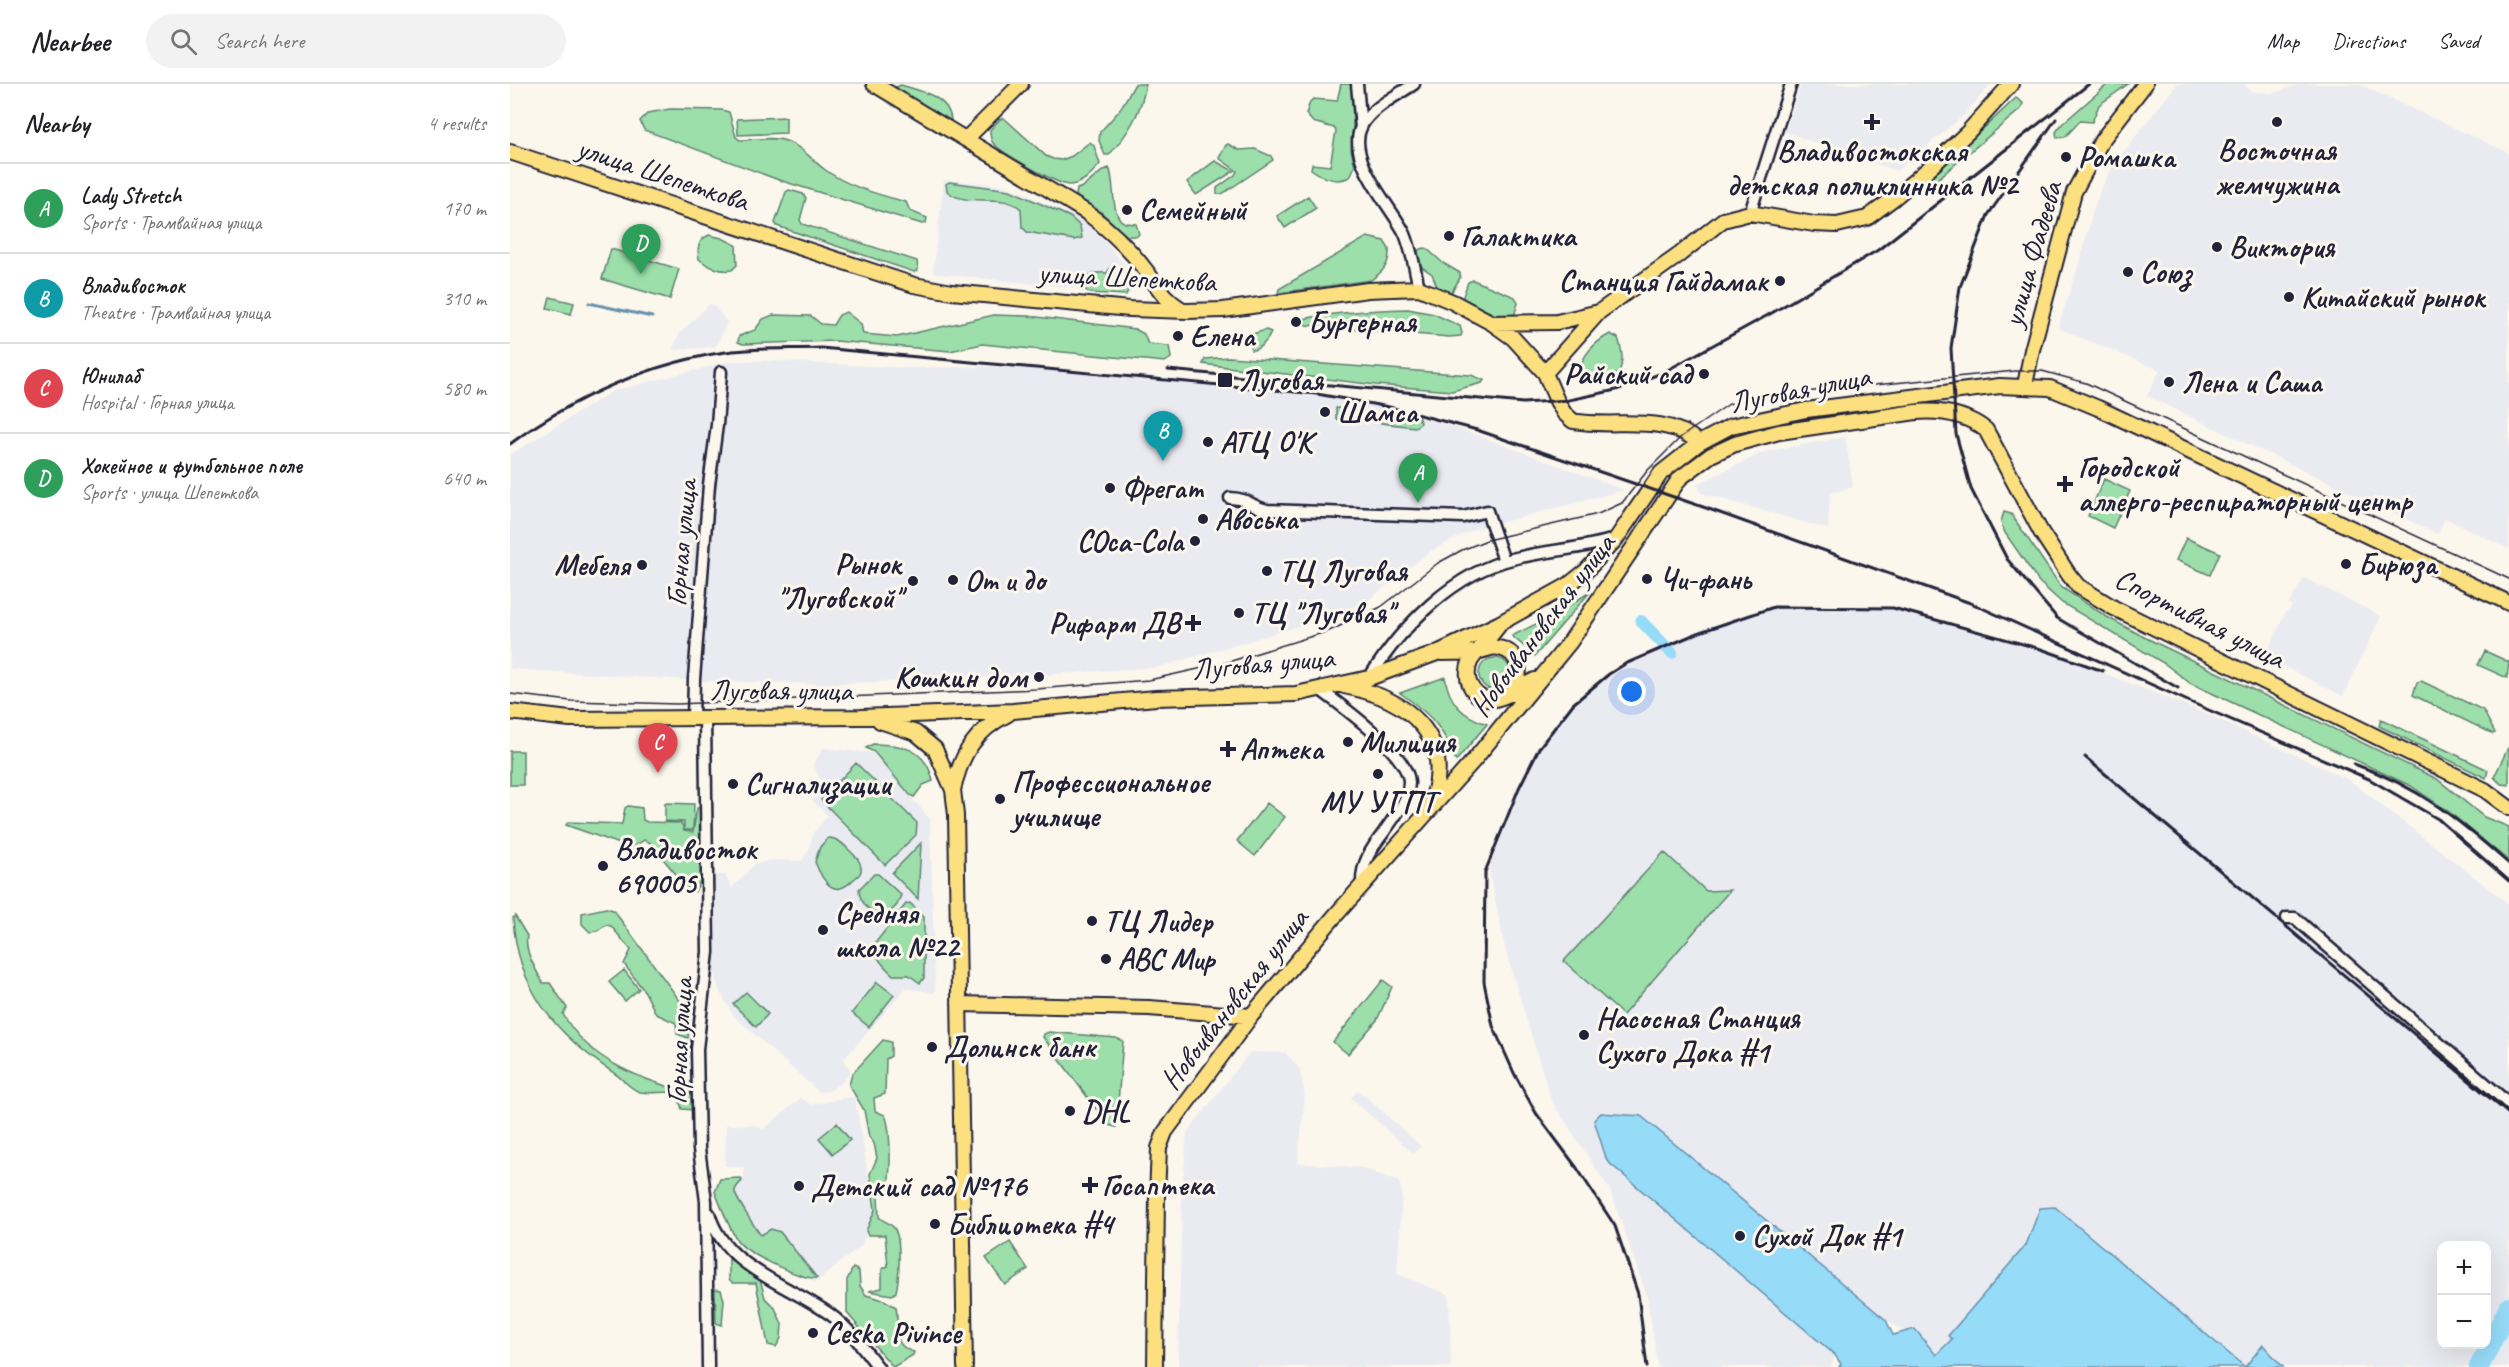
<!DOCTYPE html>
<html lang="en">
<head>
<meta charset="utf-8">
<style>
	:root { --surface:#fff; --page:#f2f2f2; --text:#202124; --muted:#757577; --line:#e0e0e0; --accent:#111827 }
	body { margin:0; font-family:Caveat,sans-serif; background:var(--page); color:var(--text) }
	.controls { position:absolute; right:18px; bottom:18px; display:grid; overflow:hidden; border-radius:12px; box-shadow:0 6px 24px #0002 }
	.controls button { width:54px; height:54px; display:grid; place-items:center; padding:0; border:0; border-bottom:2px solid var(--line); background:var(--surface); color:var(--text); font:30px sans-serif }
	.you { position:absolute; left:1122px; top:608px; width:21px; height:21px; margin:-15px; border:4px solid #fff; border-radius:50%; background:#1a73e8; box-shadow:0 0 0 9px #1a73e833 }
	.badge { display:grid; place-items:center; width:39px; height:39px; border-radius:50%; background:var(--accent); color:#fff; font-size:20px; font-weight:700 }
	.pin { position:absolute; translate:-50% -50px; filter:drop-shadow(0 2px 3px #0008) }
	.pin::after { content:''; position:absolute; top:32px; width:21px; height:18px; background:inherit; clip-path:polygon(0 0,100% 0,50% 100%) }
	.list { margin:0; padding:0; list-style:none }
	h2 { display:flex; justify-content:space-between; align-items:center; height:78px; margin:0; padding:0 24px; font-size:26px }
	h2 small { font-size:20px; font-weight:400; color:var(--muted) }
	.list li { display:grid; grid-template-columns:39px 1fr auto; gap:18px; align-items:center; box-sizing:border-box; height:90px; padding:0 24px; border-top:2px solid var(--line) }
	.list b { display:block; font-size:22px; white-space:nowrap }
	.list p { margin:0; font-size:20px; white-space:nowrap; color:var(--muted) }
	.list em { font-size:20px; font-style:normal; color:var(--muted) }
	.icon { flex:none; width:33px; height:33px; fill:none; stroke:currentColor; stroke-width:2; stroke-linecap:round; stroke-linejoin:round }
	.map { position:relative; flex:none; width:1999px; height:1283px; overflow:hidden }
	header { display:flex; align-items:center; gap:36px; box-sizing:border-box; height:84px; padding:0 30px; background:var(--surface); border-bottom:2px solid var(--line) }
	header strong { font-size:28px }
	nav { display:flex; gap:33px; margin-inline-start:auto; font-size:21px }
	.search { width:420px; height:54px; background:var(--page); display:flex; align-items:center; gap:15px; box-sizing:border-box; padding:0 21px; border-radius:33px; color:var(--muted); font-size:22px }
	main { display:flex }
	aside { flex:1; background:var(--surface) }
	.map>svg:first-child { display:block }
	.built { fill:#eaeaf1; fill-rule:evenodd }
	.green { fill:#9cdfaa; stroke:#5f8072; stroke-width:1.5 }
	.water { fill:#96dbf8; stroke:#6891ac; stroke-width:1.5 }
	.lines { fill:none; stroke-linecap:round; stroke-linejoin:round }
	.stream { stroke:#6891ac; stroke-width:3 }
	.canal { stroke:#96dbf8; stroke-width:12 }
	.river { stroke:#96dbf8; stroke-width:20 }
	.minor-casing { stroke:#22223b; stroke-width:15 }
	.major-casing { stroke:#22223b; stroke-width:18 }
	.minor { stroke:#fbf7ec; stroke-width:10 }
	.major { stroke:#fce080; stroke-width:14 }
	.tram { stroke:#22223b; stroke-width:1.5 }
	.rail { stroke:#22223b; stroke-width:3 }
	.poi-dot { fill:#22223b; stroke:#fbf7ec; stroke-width:2 }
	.labels { text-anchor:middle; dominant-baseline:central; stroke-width:6; stroke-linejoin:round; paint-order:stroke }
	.poi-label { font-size:30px; font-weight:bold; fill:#22223b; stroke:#fbf7ec; text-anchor:start }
	.street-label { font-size:30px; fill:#22223b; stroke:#fbf7ec }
</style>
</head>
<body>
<header>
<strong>Nearbee</strong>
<div class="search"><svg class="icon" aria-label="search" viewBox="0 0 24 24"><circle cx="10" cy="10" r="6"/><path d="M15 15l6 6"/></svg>Search here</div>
<nav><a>Map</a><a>Directions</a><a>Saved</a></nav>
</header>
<main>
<aside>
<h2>Nearby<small>4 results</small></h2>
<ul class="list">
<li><span class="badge" style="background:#2e9e5b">A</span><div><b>Lady Stretch</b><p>Sports · Трамвайная улица</p></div><em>170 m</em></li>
<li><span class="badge" style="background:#0f9aa8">B</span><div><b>Владивосток</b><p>Theatre · Трамвайная улица</p></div><em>310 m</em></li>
<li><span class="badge" style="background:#e0444e">C</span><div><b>Юнилаб</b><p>Hospital · Горная улица</p></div><em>580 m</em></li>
<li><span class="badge" style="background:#2e9e5b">D</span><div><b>Хокейное и футбольное поле</b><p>Sports · улица Шепеткова</p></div><em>640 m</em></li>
</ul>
</aside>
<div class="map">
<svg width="1999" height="1283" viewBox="0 0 1999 1283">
	<rect width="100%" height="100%" fill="#fbf7ec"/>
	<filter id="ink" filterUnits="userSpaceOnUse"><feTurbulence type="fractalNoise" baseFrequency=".0167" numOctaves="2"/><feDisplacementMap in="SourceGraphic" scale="12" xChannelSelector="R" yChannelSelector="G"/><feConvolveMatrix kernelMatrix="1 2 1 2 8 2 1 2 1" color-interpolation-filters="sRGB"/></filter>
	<g filter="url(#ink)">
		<path class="built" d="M1291 0H1481L1452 33 1387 87 1275 48Z
			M1667 0H1733L1743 8 1763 9 1791 0H1848L1999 69V465L1935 434 1928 450 1637 312 1650 286 1548 244 1568 183 1585 120 1592 103 1604 80Z
			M434 96 493 101 571 135 594 157 619 186 621 210 423 189Z
			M201 219 217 238 207 261 204 263 162 266 170 249Z
			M221 277H264L396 284 494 282 807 312 869 321 953 346 1114 406 962 446 921 467 858 516 813 535 649 583 498 593 310 600 195 597 0 585V371L103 307Z
			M1335 353 1343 403 1320 409 1318 445 1191 409 1188 400 1254 368Z
			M1794 494 1871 532 1833 612 1755 573 1776 527 1779 528 1782 521 1779 520Z
			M1264 523 1383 524 1531 565 1688 626 1839 696 1999 820V1283H1773L1753 1261 1736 1283 1545 1123 1530 1125 1516 1161 1438 1251 1442 1255 1426 1271 1364 1227 1325 1271 1321 1283H1148L1137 1212 1100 1106 1041 1016 995 864 979 786 1009 704 1029 664 1063 620 1099 590 1115 580 1190 548ZM1932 1162H1976V1260H1932Z
			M313 664 363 669 420 735 425 909 396 904 333 976 341 987 331 999 319 1007 309 1008 224 932 210 908 203 887V791H215L222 804 245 780 264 776 292 777 299 765 303 749 318 732 302 716 313 701 303 681Z
			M740 968 776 969 790 986 795 1012 788 1079 853 1084 889 1098 892 1109 887 1190 939 1211 941 1283H668L672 1112 677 1049Z
			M848 1006 911 1062 904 1070 841 1014Z
			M345 1012 364 1128 352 1161 306 1198 274 1186 243 1170 227 1158 205 1109 234 1094V1083L215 1082 216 1041H245L253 1046 291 1014 301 1021Z"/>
		<path class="green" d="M625 0H636C631 29 618 50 599 71H595L589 57 590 48 609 27Z
			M831 0H842L843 42 841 66 845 82 840 93C826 100 813 94 801 85L802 80 820 82 826 47 824 44 803 38 796 30 800 18 803 15 827 17Z
			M1598 0H1618L1589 21 1582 38 1570 37 1555 53 1547 54 1546 48 1552 40Z
			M391 1C410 7 439 12 441 36L436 35 387 6 386 3Z
			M1506 14 1513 19 1511 25 1418 103H1413L1414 100Z
			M160 25 212 26 219 28 226 53 230 56C244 56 263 52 276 57 291 62 302 76 314 85 338 103 367 110 396 118L400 127 417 134 416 139 412 140 269 96 134 46 130 37 138 29Z
			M276 33V49L228 51 227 35Z
			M494 34 536 72 543 75 552 76 562 72 580 58 584 62 590 80C582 89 573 100 560 101 550 102 490 68 483 59 480 55 480 51 480 46L490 35Z
			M718 60 729 66 745 65 761 72 763 76 712 110H707V104L725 91 727 87 709 74 716 61Z
			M705 77 724 87 686 111 677 98Z
			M599 84C606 96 599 135 616 139 619 140 622 139 626 140L629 150 627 152H616L590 127 569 115 566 111 567 105C580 102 587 87 599 84Z
			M439 98 500 106 560 133 570 142 572 154 564 156 517 148 512 143 511 125C492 107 456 125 437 107L436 100Z
			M279 106 293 110 296 114 290 136 292 140 407 177 408 186 404 188 267 142 265 139 276 108Z
			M798 112 806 124 775 144 767 132Z
			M199 151 212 154 226 161 227 181 222 186C211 188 198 183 189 175 187 164 188 156 199 151Z
			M857 153 874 157 879 165C880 180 873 188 861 196L768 209 769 205Z
			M916 164 933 179 950 189V194L941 209 928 205 922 190 909 181 906 170 910 165Z
			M101 165 169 185 160 215 92 195Z
			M602 181 612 187 619 204 616 211 580 209 573 204 572 200C578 189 585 188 597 189Z
			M963 196 1005 213 1008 219 1004 232 990 233 952 215 958 198Z
			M40 213 64 219 61 230 37 224Z
			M898 225 924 230 950 242 952 249 951 252 939 253 796 241 792 238 793 235C827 228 862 226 898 225Z
			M336 228 351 240 353 250 387 253 484 231 519 232 625 245 634 250 638 260 659 262 661 274 655 278 472 260 440 267 325 257 233 260 228 258 229 252 245 246 253 235 263 231 301 232 311 240 323 241 329 231Z
			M756 246 761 248C759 255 749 267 741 266L742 250Z
			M1100 250 1108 254C1112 266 1114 277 1109 289L1084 298 1077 297C1060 280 1085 258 1100 250Z
			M719 273 961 291 974 296 972 299 942 307 866 301 693 280 695 275Z
			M826 324 856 328V335L849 338 826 335Z
			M872 324 908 333 911 339 905 343 871 339 869 334Z
			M1594 395 1620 407 1603 444 1578 432Z
			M1494 428 1501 430 1551 503 1597 533 1634 553 1927 695 1974 733 1999 743V777L1938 727 1901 702 1680 599 1655 580 1552 519 1529 498 1495 449 1491 438Z
			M1676 454 1710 469 1700 491 1666 476Z
			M1080 508 1025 572 1002 552 1044 531Z
			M1975 567 1999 578 1997 594 1968 581Z
			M969 590a16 16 0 1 1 32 0a16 16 0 1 1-32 0Z
			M935 593C939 619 952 632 977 640L946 677C933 642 920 630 890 609Z
			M1911 597 1973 626 1985 649 1983 650 1903 611 1907 598Z
			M1871 635 1978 686 1976 694 1869 642Z
			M363 660C391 660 416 664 423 697L413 701 404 713 400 711 364 668 356 664Z
			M1998 664 1999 665V701L1991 700 1984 693Z
			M0 667H13V701H0Z
			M346 679 407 739 406 751 375 781 311 716Z
			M155 719 184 720 183 746H174V738L155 737Z
			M757 719 775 733 745 772 727 757Z
			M118 722 132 724 133 736 137 738 169 739 172 740 174 747 183 748 187 724 191 723 192 793 185 808 180 807 139 758 134 756 121 764 56 741 58 738 112 740 115 724Z
			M318 754C327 754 332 759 338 765 343 770 351 776 351 784 352 789 348 792 344 795 324 816 313 798 305 778L310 763Z
			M411 759 408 815 382 789Z
			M1154 768 1196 807 1220 806 1113 931 1054 877Z
			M364 790H368L391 811 387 821 375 833C362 832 349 818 349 805Z
			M400 819 414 833V894L410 899 399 891H383C374 882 363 873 366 858L396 820Z
			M96 824 103 826 110 835 176 925 180 937 178 954 167 950 166 939 146 930 135 908 114 880 121 866 101 842 96 841 87 847 80 848 72 840V829Z
			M5 832 17 852C14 867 26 886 33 899H40L57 924 53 930C80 979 132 995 182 1010L185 1012 184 1026 172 1025 167 1009C155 1007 142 1010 130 1008 121 1006 112 994 104 989 46 951 7 905 3 834Z
			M114 886 129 905 115 917 99 898Z
			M873 896 882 903 867 936 838 970 823 958Z
			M367 898 384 911 359 943 342 929Z
			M236 908 258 930 246 943 223 920Z
			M539 948 606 954 613 957 606 1043 598 1041 533 953 534 950Z
			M373 956 381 958V972L376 975 375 1010 364 1014 365 1027 375 1031C381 1044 382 1093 376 1106L368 1111 369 1133C373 1138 380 1138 384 1144 392 1155 389 1195 386 1208L382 1211 359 1207 372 1204V1185L378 1182 375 1151H358L356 1147 365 1126 360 1090 367 1074 364 1059 359 1053 354 1026 339 1001 342 990Z
			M327 1039 340 1056 323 1070 309 1054Z
			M231 1094 232 1097C229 1100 224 1104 225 1109 226 1114 247 1147 251 1151L261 1145 270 1148 307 1194C292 1196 235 1169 227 1156 218 1142 212 1124 205 1108L210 1095Z
			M500 1158 518 1185 495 1201 476 1174Z
			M219 1175 225 1176 250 1195 255 1214 265 1224 272 1240 271 1254 266 1263 258 1261 246 1199H223L219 1195Z
			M343 1184 349 1187 350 1202 356 1211 374 1216 386 1223C390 1243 380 1262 404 1268L403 1271 383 1283 337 1229V1196Z
			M205 1205 211 1206 214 1216 212 1241 206 1239Z"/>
		<path class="water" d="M1091 1029 1131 1032 1376 1236 1383 1251 1405 1245 1426 1271 1442 1255 1438 1252 1516 1161 1530 1124 1545 1123 1735 1283 1753 1261 1773 1283H1329L1331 1280 1325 1271 1097 1077 1084 1036Z"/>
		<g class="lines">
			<path class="stream" d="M79 219 142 233"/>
			<path class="canal" d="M1131 537 1162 569"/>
			<path class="river" d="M1969 1283 1999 1223"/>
			<g class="minor-casing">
				<path id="minor" d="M847 0 851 44
					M904 0C888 11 860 24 851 43 836 76 882 123 895 150 902 167 905 186 909 204
					M1240 129 1281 0
					M720 414C741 415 741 423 757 426L953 433 977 427 994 477
					M859 594C892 542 944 488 1006 474 1039 466 1073 465 1105 455
					M809 605C832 622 900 671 899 699 898 718 884 733 874 748 861 765 851 779 852 801
					M183 634 184 595 199 401 207 341 211 288
					M195 634 198 868 187 965 189 1065 196 1117 198 1283
					M1777 834H1785L1999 1020
					M199 1129C214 1184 280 1201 321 1231 340 1245 354 1265 368 1283"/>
			</g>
			<g class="major-casing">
				<path id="major" d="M364 0 576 128C599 145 620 165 637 188 648 203 654 215 671 225
					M456 55 511 0
					M0 68 404 201 442 208 620 225 677 227 713 226 858 206 909 204 943 218 982 239 1003 254 1035 289 1047 317 1054 329 1063 337C1104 345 1156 328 1189 359
					M982 239 1047 238 1089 228
					M1035 289 1089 228 1169 171 1213 136 1240 129 1304 140 1327 141 1357 134 1384 114 1424 80 1458 48 1501 0
					M1515 301 1522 266 1564 108 1592 56 1635 0
					M989 541C982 551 965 569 960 578 957 586 957 594 960 601 975 631 1006 606 1025 596
					M932 569C944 568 959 570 970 567 977 566 981 562 989 564 1013 569 1012 593 1002 610
					M834 602C898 614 947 653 920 722
					M0 628 60 635 351 633 503 627 646 614 786 610 859 594 927 569 990 539 1057 502 1076 487 1106 455 1151 389 1189 359 1221 342 1296 326 1490 302 1540 304 1588 324 1999 519
					M370 637 406 649 425 665 443 706 446 731 448 847 455 1283
					M443 706C451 670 465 647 498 630
					M449 920 639 924 741 932
					M645 1283 647 1112 649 1064 655 1048 741 932 824 833 964 676 1060 558 1170 394 1201 371 1225 360 1269 348 1406 328C1432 326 1456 330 1476 346L1531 448 1559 491 1568 502 1604 524 1975 706 1999 724"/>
			</g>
			<use href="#minor" class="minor"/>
			<use href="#major" class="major"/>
			<path class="tram" d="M0 610 61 617 167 620 526 605 639 596 715 579 819 547 871 523 928 479 952 466 977 456 1088 430 1112 419 1138 386 1171 353 1219 320 1264 311 1505 287H1532L1576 299 1999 495"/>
			<path class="rail" d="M1546 35 1478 131 1450 203 1441 264 1446 350 1461 405 1497 475 1547 534 1668 604
				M658 286 1013 319 1059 316 1106 306 1152 289 1260 230 1368 166 1579 0
				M0 360C63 313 144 277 223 267 252 264 282 265 311 264L807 310 879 323 967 346 1196 424 1463 520 1680 618 1859 695 1928 735 1999 797
				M1575 673 1999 1030
				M1844 680C1910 703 1948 735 1999 780
				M1137 1283 1128 1210 1105 1142 1067 1084 1026 1029 1004 989 983 942 974 898 975 788 1009 704 1029 664 1063 620 1099 590 1115 580 1190 548 1264 523 1383 524 1531 565 1593 587"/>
		</g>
	</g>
	<g class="poi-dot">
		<path d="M1359 29h6v6h6v6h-6v6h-6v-6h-6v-6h6z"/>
		<circle cx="1767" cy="38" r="6"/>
		<circle cx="1556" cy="73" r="6"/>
		<circle cx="617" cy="126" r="6"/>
		<circle cx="939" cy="152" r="6"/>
		<circle cx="1707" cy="163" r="6"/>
		<circle cx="1618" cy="188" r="6"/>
		<circle cx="1270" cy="197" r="6"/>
		<circle cx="1779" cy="213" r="6"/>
		<circle cx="786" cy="238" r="6"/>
		<circle cx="668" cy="252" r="6"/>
		<circle cx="1194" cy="290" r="6"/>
		<rect x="707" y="288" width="16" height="16" rx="3"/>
		<circle cx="1659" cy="298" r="6"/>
		<circle cx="815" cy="328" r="6"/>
		<circle cx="698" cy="358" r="6"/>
		<path d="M1552 391h6v6h6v6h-6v6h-6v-6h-6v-6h6z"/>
		<circle cx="600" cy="404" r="6"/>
		<circle cx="693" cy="435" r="6"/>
		<circle cx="685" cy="457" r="6"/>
		<circle cx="1836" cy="480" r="6"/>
		<circle cx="132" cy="481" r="6"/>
		<circle cx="757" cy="487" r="6"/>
		<circle cx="1137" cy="495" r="6"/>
		<circle cx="443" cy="496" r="6"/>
		<circle cx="403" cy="497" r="6"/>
		<circle cx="729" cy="529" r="6"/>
		<path d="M680 530h6v6h6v6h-6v6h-6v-6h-6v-6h6z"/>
		<circle cx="529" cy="593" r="6"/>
		<circle cx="838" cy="658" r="6"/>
		<path d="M715 656h6v6h6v6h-6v6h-6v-6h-6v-6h6z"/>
		<circle cx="868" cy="690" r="6"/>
		<circle cx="223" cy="700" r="6"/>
		<circle cx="490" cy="715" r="6"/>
		<circle cx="93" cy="782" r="6"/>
		<circle cx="582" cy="837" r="6"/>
		<circle cx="313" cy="846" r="6"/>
		<circle cx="596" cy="875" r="6"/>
		<circle cx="1074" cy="951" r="6"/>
		<circle cx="422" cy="963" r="6"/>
		<circle cx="560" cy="1027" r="6"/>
		<path d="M577 1092h6v6h6v6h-6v6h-6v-6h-6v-6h6z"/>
		<circle cx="289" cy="1102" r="6"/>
		<circle cx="425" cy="1140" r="6"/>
		<circle cx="1230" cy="1152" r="6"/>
		<circle cx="303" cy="1249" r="6"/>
	</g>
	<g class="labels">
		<g class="poi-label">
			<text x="1767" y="66" text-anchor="middle">Восточная<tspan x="1767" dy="34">жемчужина</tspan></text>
			<text x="1362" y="67" text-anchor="middle">Владивостокская<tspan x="1362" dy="34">детская поликлинника №2</tspan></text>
			<text x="1568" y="73">Ромашка</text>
			<text x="629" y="126">Семейный</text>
			<text x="951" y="152">Галактика</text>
			<text x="1719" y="163">Виктория</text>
			<text x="1630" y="188">Союз</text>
			<text x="1258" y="197" text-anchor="end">Станция Гайдамак</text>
			<text x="1791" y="213">Китайский рынок</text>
			<text x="798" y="238">Бургерная</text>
			<text x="680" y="252">Елена</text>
			<text x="1182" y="290" text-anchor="end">Райский сад</text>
			<text x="728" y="296">Луговая</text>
			<text x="1671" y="298">Лена и Саша</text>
			<text x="827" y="328">Шамса</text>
			<text x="710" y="358">АТЦ О'К</text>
			<text x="1568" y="383">Городской<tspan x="1568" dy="34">аллерго-респираторный центр</tspan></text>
			<text x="612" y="404">Фрегат</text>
			<text x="705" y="435">Авоська</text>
			<text x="673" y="457" text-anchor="end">COca-Cola</text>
			<text x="391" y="480" text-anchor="end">Рынок<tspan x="391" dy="34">"Луговской"</tspan></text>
			<text x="1848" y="480">Бирюза</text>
			<text x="120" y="481" text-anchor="end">Мебеля</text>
			<text x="769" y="487">ТЦ Луговая</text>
			<text x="1149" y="495">Чи-фань</text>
			<text x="455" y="496">От и до</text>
			<text x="741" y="529">ТЦ "Луговая"</text>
			<text x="671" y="539" text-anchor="end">Рифарм ДВ</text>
			<text x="517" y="593" text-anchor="end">Кошкин дом</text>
			<text x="850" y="658">Милиция</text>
			<text x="730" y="665">Аптека</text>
			<text x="502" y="698">Профессиональное<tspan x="502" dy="34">училище</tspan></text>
			<text x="235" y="700">Сигнализации</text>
			<text x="868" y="718" text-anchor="middle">МУ УГПТ</text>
			<text x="105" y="765">Владивосток<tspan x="105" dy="34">690005</tspan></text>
			<text x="325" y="829">Средняя<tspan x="325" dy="34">школа №22</tspan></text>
			<text x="594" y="837">ТЦ Лидер</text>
			<text x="608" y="875">ABC Мир</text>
			<text x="1086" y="934">Насосная Станция<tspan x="1086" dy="34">Сухого Дока #1</tspan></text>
			<text x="434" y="963">Долинск банк</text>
			<text x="572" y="1027">DHL</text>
			<text x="592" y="1101">Госаптека</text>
			<text x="301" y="1102">Детский сад №176</text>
			<text x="437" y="1140">Библиотека #4</text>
			<text x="1242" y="1152">Сухой Док #1</text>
			<text x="315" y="1249">Ceska Pivince</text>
		</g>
		<g class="street-label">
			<text transform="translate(153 90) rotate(18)">улица Шепеткова</text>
			<text transform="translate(1522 170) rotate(-74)">улица Фадеева</text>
			<text transform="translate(617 193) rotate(3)">улица Шепеткова</text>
			<text transform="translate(1290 305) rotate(-11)">Луговая улица</text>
			<text transform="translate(171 459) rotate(-85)">Горная улица</text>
			<text transform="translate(1690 534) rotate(27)">Спортивная улица</text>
			<text transform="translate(1032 541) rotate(-53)">Новоивановская улица</text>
			<text transform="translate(753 579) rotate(-5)">Луговая улица</text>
			<text x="271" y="606">Луговая улица</text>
			<text transform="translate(724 915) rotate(-52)">Новоивановская улица</text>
			<text transform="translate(169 957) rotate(-87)">Горная улица</text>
		</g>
	</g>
</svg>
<div class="controls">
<button>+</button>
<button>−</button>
</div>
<div class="you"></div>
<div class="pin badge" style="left:908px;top:419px;background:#2e9e5b">A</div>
<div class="pin badge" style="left:653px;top:377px;background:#0f9aa8">B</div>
<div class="pin badge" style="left:148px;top:689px;background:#e0444e">C</div>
<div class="pin badge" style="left:131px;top:190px;background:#2e9e5b">D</div>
</div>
</main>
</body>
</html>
